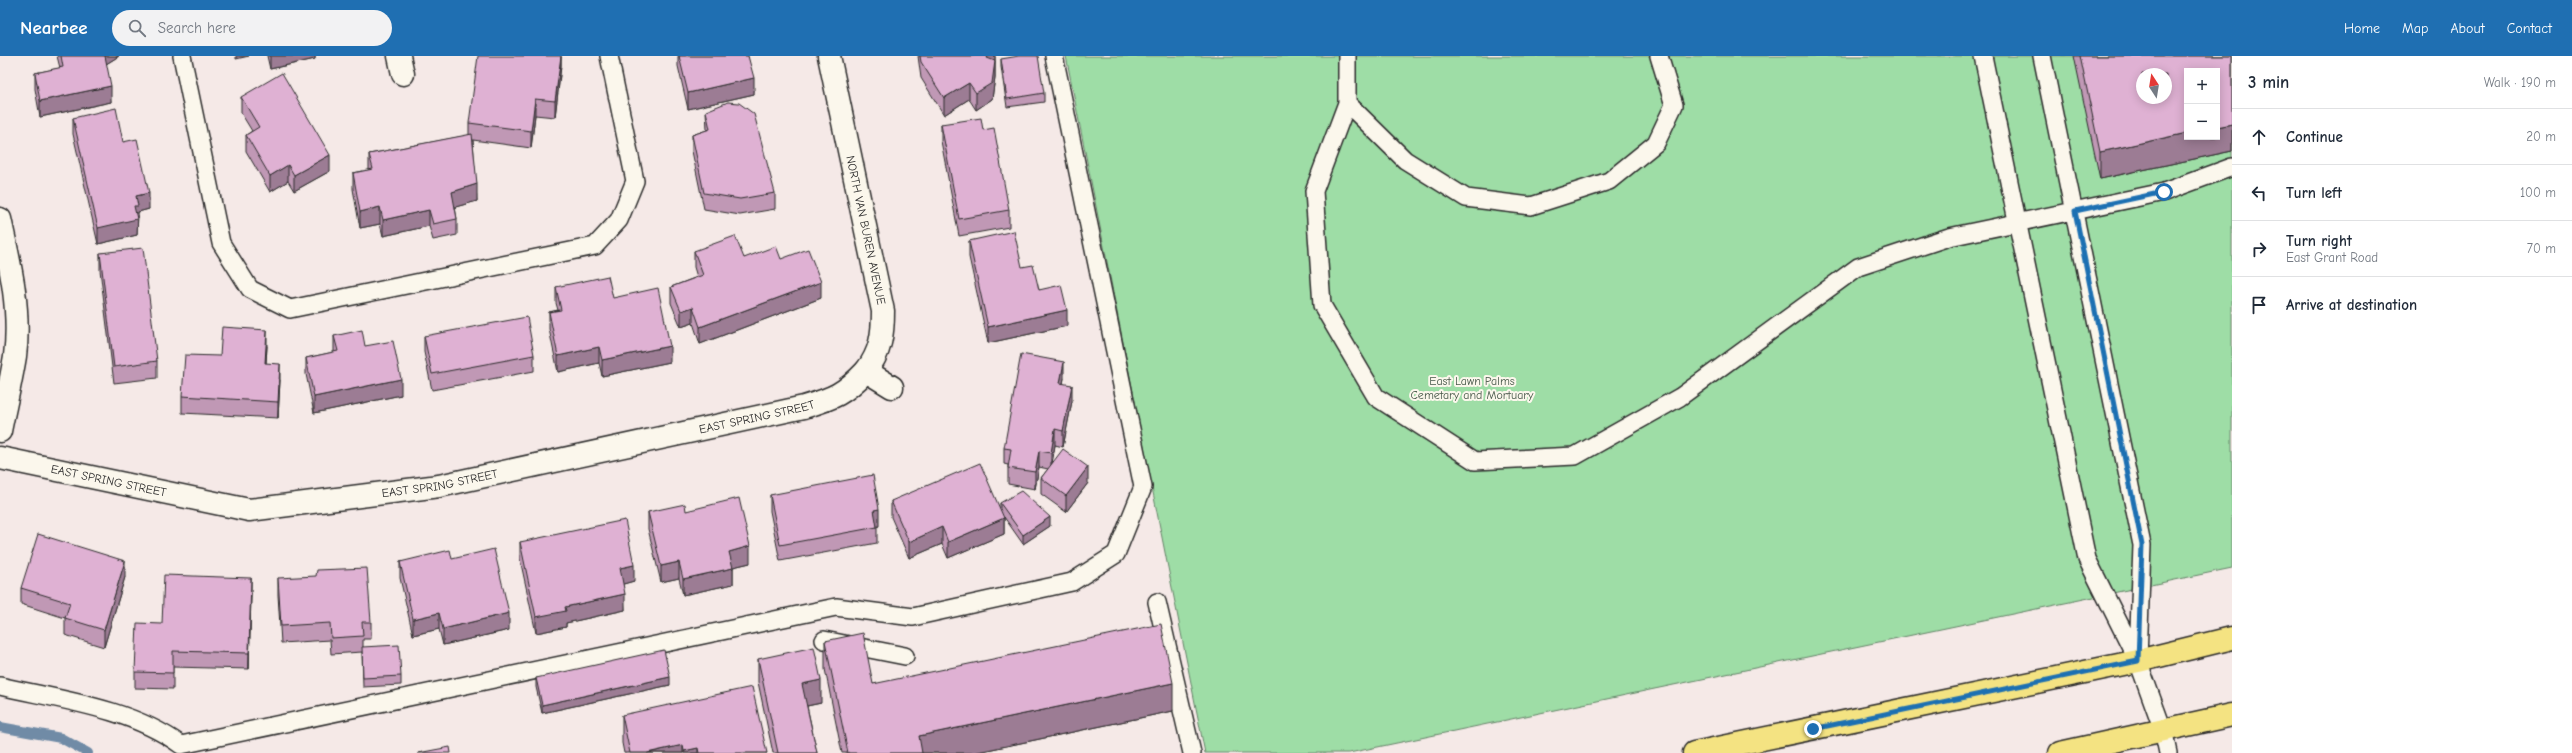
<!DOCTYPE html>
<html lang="en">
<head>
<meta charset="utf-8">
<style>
	:root { --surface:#fff; --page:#f2f2f3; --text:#1f2937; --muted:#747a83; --line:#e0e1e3; --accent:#1f6fb2 }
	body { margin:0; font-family:"Comic Neue",sans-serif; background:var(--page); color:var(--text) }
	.controls { position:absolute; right:12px; top:12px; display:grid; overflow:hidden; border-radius:0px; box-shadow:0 2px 10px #0003 }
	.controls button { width:36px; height:36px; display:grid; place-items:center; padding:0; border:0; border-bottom:1px solid var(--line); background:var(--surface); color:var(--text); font:20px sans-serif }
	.compass { position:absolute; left:2136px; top:12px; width:36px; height:36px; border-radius:50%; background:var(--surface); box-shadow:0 2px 10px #0003; rotate:348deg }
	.stop { position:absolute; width:12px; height:12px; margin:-9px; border:3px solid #1f6fb2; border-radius:50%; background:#fff }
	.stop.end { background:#1f6fb2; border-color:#fff; box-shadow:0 1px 4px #0008 }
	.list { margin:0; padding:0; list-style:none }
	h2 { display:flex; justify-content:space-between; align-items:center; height:52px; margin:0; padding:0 16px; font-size:17px }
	h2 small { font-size:13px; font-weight:400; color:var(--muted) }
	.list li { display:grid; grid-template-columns:26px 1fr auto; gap:12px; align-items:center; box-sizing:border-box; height:56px; padding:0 16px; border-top:1px solid var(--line) }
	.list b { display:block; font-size:15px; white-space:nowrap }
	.list p { margin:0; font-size:13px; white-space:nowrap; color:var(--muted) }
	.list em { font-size:13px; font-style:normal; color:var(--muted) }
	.icon { flex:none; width:22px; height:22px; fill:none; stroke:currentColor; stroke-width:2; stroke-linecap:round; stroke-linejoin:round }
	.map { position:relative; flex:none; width:2232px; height:697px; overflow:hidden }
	header { display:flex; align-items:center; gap:24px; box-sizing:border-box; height:56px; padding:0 20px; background:var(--accent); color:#fff }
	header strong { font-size:19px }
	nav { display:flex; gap:22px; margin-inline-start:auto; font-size:14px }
	.search { width:280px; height:36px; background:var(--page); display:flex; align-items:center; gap:10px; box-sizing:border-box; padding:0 14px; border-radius:22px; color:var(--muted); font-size:15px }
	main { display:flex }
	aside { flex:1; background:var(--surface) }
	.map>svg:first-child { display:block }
	.green { fill:#9edda6; stroke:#648468; fill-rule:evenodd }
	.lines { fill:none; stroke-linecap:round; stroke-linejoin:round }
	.stream { stroke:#6f8ba6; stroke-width:10 }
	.service-casing { stroke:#2b2b2b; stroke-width:20 }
	.minor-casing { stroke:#2b2b2b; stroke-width:25 }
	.primary-casing { stroke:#2b2b2b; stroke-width:25 }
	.service { stroke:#fbf7ec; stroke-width:17 }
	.minor { stroke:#fbf7ec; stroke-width:22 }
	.primary { stroke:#f4e382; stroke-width:22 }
	.wall { fill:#c098b5; stroke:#2b2b2b }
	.shaded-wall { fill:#9c7c94; stroke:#2b2b2b }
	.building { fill:#dfb1d3; stroke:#2b2b2b; fill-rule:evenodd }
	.route { stroke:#1f6fb2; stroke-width:5 }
	.labels { text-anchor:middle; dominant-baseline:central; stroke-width:4; stroke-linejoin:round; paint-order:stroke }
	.street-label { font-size:12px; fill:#2b2b2b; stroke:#fbf7ec }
	.park-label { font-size:12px; fill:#48584a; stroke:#fbf7ec }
</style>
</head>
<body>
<header>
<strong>Nearbee</strong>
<div class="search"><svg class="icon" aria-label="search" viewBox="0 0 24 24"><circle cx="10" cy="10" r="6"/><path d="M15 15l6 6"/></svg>Search here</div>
<nav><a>Home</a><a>Map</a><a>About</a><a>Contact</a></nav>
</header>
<main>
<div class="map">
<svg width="2232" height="697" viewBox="0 0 2232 697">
	<rect width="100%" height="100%" fill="#f5e9e7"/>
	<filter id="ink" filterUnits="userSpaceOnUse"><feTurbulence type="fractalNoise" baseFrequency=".025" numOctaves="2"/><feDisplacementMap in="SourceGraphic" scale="8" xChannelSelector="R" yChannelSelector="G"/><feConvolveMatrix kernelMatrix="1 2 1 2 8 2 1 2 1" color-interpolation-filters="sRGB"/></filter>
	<g filter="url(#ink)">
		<path class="green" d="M1066 0H2232V512L1349 697H1205ZM2187 15H2217V81H2187ZM2142 18H2166V42H2142Z"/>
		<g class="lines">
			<path class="stream" d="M0 671 61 682 88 697"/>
			<g class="service-casing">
				<path id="service" d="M182 0 221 187 250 233 290 253 595 190 619 164 635 125 609 0
					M1347 0V47L1314 135 1322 249 1376 341 1475 405 1575 400 1680 341 1858 211 1949 181 2164 136 2232 111
					M1983 0 2087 503 2138 605 2163 674 2168 697
					M2042 0 2142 489 2138 603
					M1347 47 1405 104 1466 142 1531 150 1609 125 1656 87 1674 49 1659 0
					M1157 546 1192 697
					M824 584 905 600
					M0 630C61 644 130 652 181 689L836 551 913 561 1072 526 1116 498 1143 431 1054 0"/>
			</g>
			<g class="minor-casing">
				<g id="minor">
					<path d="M399 0 403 18"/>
					<path id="s1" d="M829 0 883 255C883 277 881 296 866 315L892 331"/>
					<path d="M0 163C10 208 21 254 15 300 11 325 5 350 0 375"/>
					<path id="s2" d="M0 402 249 454 439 430 804 351C834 342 844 338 866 315"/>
				</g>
			</g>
			<g class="primary-casing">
				<path id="primary" d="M1694 697 2138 605 2232 582
					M2060 697 2232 659"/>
			</g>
			<use href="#service" class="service"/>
			<use href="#minor" class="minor"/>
			<use href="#primary" class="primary"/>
		</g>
		<path class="wall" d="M57 0H119L106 8 111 46 40 61 35 33V17L60 12Z
			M267 0H315V3L270 13Z
			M561 0V10L555 61 535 59 531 92 473 84 477 145 455 151 457 163V179L433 184 429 170 383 180 380 168 360 172 353 133V117L369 114V98L469 79V67Z
			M678 0H748L754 38 688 53 678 10Z
			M918 0H995V21L992 43 976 54 969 43 944 59 921 22Z
			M2074 0H2232V95L2100 123Z
			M1001 3 1044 37V46L1007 51 1001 11Z
			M241 41 330 115 294 135 288 125 270 136 246 95V79L252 75 241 57Z
			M706 55 775 137V153L740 159 704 153 692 95V79L707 74Z
			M73 62 123 86 149 153 138 156 137 179 98 188 73 78Z
			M941 68 983 74 1009 154V171L959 180 941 85Z
			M969 185 1022 211 1067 270 988 287 969 201Z
			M694 195 744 202 781 203 821 242 700 288 693 267 681 271 671 247V231L697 221 694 211Z
			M100 197 157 305V322L114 327 100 214Z
			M556 231 613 242 670 306 602 320 599 307 558 316 549 273V256L558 254 556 247Z
			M334 280 365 290 401 339 314 357 306 318V302L334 296Z
			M424 280 534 299V315L432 334 424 296Z
			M267 290 266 307 280 324 278 362 182 357V340L220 300Z
			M1064 322 1063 328 1072 345 1063 391 1055 389 1052 407 1088 427 1066 456 1041 438V422L1048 413 1039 411 1035 433 1008 428V409L1004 408V392Z
			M770 439 879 470H877V487L780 505 770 455Z
			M891 445 1000 452V447L1050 470 1023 488 1004 461V478L948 502 942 488 909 502 891 461Z
			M686 455 750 507 733 511V528L683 539 679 522 661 526 648 473V456Z
			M520 486 634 525 623 528 625 554 566 567V571L536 577 520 503Z
			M452 503 509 574 443 589 439 573 413 579 400 522V506Z
			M125 521 104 591 65 579V562L21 548V532Z
			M278 522 371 566V583H363V591L401 620V629L363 631 362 596 331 598 330 584 281 587 278 539Z
			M251 538 249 613 173 611V633L135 632V616L162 568Z
			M825 585 873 628 1173 655 973 697H842L825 613Z
			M758 603 821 647 807 650 817 697H773L758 626Z
			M536 622 670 629 542 657 536 631Z
			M622 659 767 697H624L622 687Z"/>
		<path class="shaded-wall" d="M103 0H119L103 10Z
			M236 0H249L236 3Z
			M270 0H315V3L270 13Z
			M561 0V10L555 61V45Z
			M988 0H995V21L992 43 976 54V37L987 2Z
			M754 22V38L688 53V37Z
			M969 27V43L944 59V42Z
			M111 30V46L40 61V45Z
			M535 43V59L531 92V75Z
			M2232 68V95L2100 123V96L2187 77V81H2217V71Z
			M330 99V115L294 135V119Z
			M288 109V125L270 136V120Z
			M477 128V145L452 152V136Z
			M149 137V153L138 156 137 179 98 188V172L134 150 136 140Z
			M380 151V168L360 172V156Z
			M429 154V170L383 180V164Z
			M821 226V242L700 288V271Z
			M693 251V267L681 271V255Z
			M1067 254V270L988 287V271Z
			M267 274V290L265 323V307Z
			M670 290V306L602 320V304Z
			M599 291V307L558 316V300Z
			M1064 306V322L1060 343V327Z
			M280 308V324L278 362V346Z
			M401 323V339L314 357V341Z
			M1072 329V345L1063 391V375Z
			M1055 373V389L1051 413V397Z
			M1039 395V411L1035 433V416Z
			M1088 411V427L1066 456V440Z
			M879 453V470L874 471V454Z
			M1050 461V470L1023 488V479Z
			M1004 462V478L948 502V486Z
			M942 471V488L909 502V486Z
			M750 490V507L729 512V496Z
			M125 505V521L104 591V574Z
			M679 506V522L661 526V510Z
			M634 509V525L620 529V512Z
			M733 512V528L683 539V523Z
			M251 522V538L249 613V597Z
			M625 538V554L566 567V571L536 577V561L565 551Z
			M439 557V573L413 579V563Z
			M509 557V574L443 589V573Z
			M670 621V629L542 657V649Z
			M821 624V647L802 651V628Z
			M1173 627V655L973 697H919V680Z
			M683 689V697H647Z
			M698 692V697H684V695Z"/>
		<path class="building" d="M61 0H105L111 30 40 45 35 17 63 11Z
			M478 0H561L555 45 535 43 531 75 469 67Z
			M679 0H748L754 22 688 37Z
			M920 0H988L987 2 995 5 992 27 976 37 969 27 944 42 921 6Z
			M1019 0H1038L1044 37 1007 43 1001 3Z
			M2080 0H2232V68L2217 71V15H2187V77L2100 96ZM2142 18H2166V42H2142Z
			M282 17 330 99 294 119 288 109 270 120 246 79 259 71 241 41Z
			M728 46 739 47 754 58 775 137 740 143 704 137 692 79 710 73 706 55Z
			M116 52 123 86 137 83 149 137 136 140 138 150H134L137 163 98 172 73 62Z
			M981 62 983 74 994 72 1009 154 959 163 941 68Z
			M472 78 477 128 452 136 457 163 433 168 429 154 383 164 380 151 360 156 353 117 373 113 369 98Z
			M1014 175 1022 211 1033 209 1039 234 1061 229 1067 254 988 271 969 185Z
			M735 180 744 202 776 190 781 203 808 193 821 226 700 271 693 251 681 255 671 231 703 219 694 195Z
			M143 192 157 305 114 311 100 197Z
			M608 220 613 242 658 232 670 290 602 304 599 291 558 300 549 256 561 254 556 231Z
			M527 261 534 299 432 318 424 280Z
			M222 271 267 274 265 307 280 308 278 346 182 340 185 299 220 300Z
			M362 274 365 290 393 285 401 323 314 341 306 302 338 295 334 280Z
			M1021 298 1064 306 1060 327 1072 329 1063 375 1055 373 1051 397 1039 395 1035 416 1008 412 1011 393 1004 392Z
			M1063 393 1088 411 1066 440 1041 422Z
			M980 407 1004 462 948 486 942 471 909 486 891 445Z
			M873 419 879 453 874 454 877 471 780 489 770 439Z
			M1021 435 1050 461 1023 479 1000 447Z
			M739 442 750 490 729 496 733 512 683 523 679 506 661 510 648 456 685 448 686 455Z
			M625 464 634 509 620 512 625 538 565 551 566 555 536 561 520 486Z
			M38 478 125 505 104 574 65 562 70 547 21 532Z
			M494 493 509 557 443 573 439 557 413 563 400 506 450 494 452 503Z
			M367 512 371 566H362L363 580 331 582 330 567 281 570 278 522 316 520 317 514Z
			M164 519 251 522 249 597 173 595V617L135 616 137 567 162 568Z
			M1161 568 1173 627 919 680 922 697H848L825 585 863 577 873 628Z
			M399 589 401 620 363 622 362 591Z
			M814 591 821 624 802 628 817 697H778L758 603Z
			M664 594 670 621 542 649 536 622Z
			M752 631 767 697H699L698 692 684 695 683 689 647 697H630L622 659Z
			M450 691 451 697H418Z"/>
	</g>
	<g class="lines" filter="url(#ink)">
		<path class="route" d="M1813 673 2138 605 2142 489 2075 155 2164 136"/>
	</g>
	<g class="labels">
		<g class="street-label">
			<text stroke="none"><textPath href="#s1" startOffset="178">NORTH VAN BUREN AVENUE</textPath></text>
			<text stroke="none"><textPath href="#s2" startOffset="771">EAST SPRING STREET</textPath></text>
			<text stroke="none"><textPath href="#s2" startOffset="111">EAST SPRING STREET</textPath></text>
			<text stroke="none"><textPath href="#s2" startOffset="447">EAST SPRING STREET</textPath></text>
		</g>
		<g class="park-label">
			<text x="1472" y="325">East Lawn Palms<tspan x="1472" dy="14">Cemetary and Mortuary</tspan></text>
		</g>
	</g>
</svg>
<div class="controls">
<button>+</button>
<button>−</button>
</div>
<svg class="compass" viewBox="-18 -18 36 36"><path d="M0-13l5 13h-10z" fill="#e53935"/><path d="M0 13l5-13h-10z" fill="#747a83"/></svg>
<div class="stop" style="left:2164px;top:136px"></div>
<div class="stop end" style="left:1813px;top:673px"></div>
</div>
<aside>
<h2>3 min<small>Walk · 190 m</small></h2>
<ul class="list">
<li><svg class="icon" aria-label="ahead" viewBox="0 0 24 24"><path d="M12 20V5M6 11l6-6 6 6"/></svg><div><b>Continue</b></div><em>20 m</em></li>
<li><svg class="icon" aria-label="left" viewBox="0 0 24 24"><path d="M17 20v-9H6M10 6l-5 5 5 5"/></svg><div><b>Turn left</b></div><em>100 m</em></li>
<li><svg class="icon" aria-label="right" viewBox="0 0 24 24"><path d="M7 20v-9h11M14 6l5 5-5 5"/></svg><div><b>Turn right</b><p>East Grant Road</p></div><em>70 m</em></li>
<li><svg class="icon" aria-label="arrive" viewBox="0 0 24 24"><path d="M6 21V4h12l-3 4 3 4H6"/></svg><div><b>Arrive at destination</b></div></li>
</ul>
</aside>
</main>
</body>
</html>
